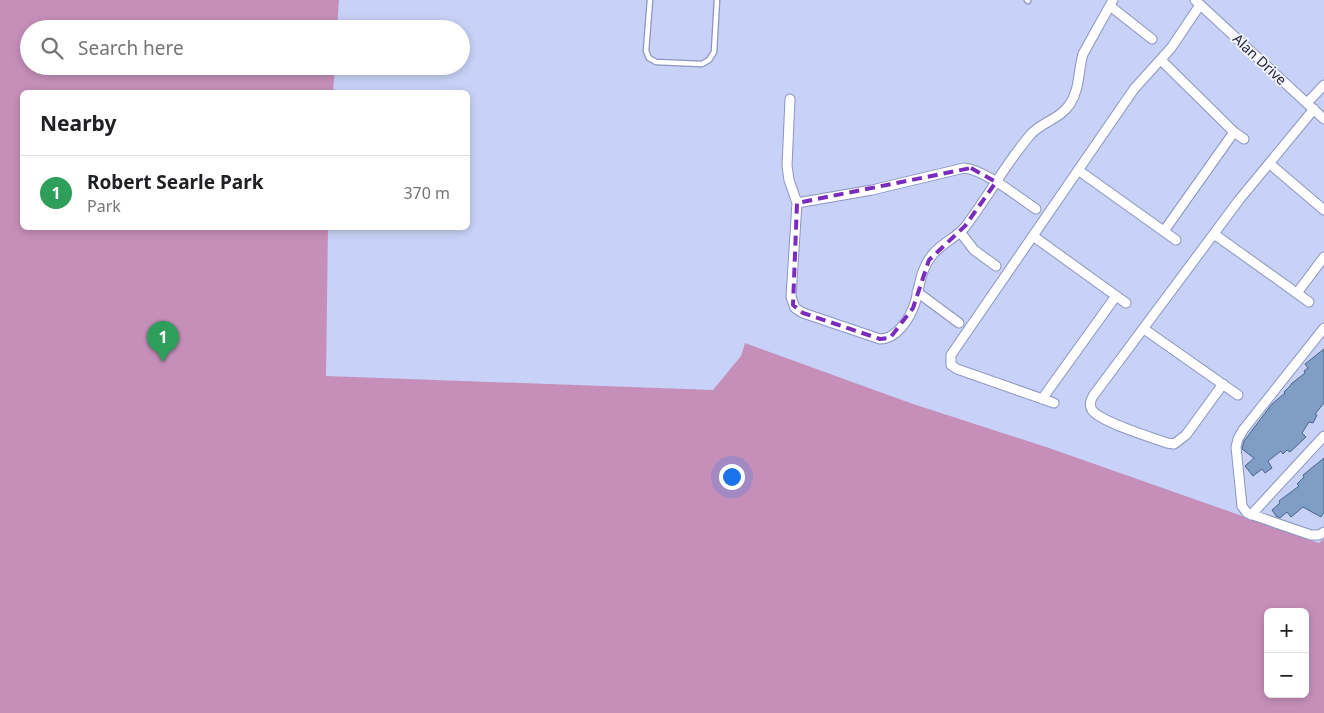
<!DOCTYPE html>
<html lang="en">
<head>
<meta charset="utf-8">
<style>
	:root { --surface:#fff; --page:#f2f2f2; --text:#202124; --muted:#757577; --line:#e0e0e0; --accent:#736633 }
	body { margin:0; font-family:"Noto Sans",sans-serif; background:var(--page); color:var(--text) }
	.controls { position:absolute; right:15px; bottom:15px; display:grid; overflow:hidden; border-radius:8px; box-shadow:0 2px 8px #0003 }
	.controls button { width:45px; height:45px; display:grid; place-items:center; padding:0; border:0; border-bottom:1px solid var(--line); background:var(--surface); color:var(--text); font:25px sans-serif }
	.you { position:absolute; left:731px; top:476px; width:18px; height:18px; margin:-12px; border:4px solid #fff; border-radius:50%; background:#1a73e8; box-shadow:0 0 0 8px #1a73e833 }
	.badge { display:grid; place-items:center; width:32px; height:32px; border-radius:50%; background:var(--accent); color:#fff; font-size:16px; font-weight:700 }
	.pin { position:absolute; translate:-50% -41px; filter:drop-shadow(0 1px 2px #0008) }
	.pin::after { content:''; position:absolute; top:26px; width:18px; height:15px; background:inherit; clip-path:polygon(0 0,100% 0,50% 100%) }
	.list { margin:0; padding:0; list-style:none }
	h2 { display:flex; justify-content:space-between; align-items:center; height:65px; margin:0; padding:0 20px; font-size:21px }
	h2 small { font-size:16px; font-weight:400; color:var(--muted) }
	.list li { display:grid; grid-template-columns:32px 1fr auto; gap:15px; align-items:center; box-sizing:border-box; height:75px; padding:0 20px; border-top:1px solid var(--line) }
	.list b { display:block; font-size:19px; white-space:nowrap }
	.list p { margin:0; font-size:16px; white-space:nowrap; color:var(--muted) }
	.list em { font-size:16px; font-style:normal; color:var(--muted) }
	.icon { flex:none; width:28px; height:28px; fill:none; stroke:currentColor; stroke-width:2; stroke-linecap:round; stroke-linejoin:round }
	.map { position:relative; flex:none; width:1324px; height:713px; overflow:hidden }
	.search { position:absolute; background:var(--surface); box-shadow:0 2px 8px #0003; left:20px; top:20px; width:450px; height:55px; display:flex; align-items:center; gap:12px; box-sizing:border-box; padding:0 18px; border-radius:28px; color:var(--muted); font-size:19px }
	.panel { position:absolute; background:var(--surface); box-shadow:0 2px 8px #0003; left:20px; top:90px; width:450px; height:140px; border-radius:8px }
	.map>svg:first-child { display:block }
	.green { fill:#c58fb9; fill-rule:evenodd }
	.building { fill:#809ec5; stroke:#486488 }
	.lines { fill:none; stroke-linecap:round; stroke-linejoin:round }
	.service-casing { stroke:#8b95c1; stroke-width:7 }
	.minor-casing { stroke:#8b95c1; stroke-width:11 }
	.service { stroke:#fff; stroke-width:4.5 }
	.minor { stroke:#fff; stroke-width:9 }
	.marked { fill:none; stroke:#7b2cbf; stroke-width:4; stroke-dasharray:10 6; stroke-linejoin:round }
	.labels { text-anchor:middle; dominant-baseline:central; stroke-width:4; stroke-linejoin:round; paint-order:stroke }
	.street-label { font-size:14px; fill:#262a3c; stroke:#f1f3fd }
</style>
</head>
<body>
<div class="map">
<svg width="1324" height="713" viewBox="0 0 1324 713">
	<rect width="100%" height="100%" fill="#c8d1f7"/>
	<path class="green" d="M0 0H339L337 29H29V66H335L333 92H22V228H328L326 376 713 390 741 356 745 343 913 404 1049 448 1319 543 1324 539V713H0ZM1268 612H1305V694H1268Z"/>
	<path class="building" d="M1324 349V403L1315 414 1317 415 1313 423 1309 422 1302 433 1306 437 1290 452 1287 450 1283 454 1281 451 1268 461 1272 468 1265 473 1262 469 1253 476 1245 466 1254 458 1242 449 1244 441 1272 404 1285 393 1284 392 1291 385V384L1305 373 1304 371 1308 368 1305 364Z
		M1324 458V512L1321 517 1303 507 1291 517 1287 512 1280 518 1276 516 1272 510 1280 503 1279 501 1299 486 1297 484 1304 477 1303 475Z"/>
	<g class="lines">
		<g class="service-casing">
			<path id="service" d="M650 0 646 51 649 58 656 62 702 64 709 60 714 52 717 0
				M1027 0 1028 1"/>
		</g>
		<g class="minor-casing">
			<path id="minor" d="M1195 0 1324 119
				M1110 6 1152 39
				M1161 60 1234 132 1244 139
				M790 99 787 166 789 180 797 203 791 297 795 308 803 313 880 339C897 339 910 318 915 303 920 286 920 269 933 254 942 243 956 238 965 227 988 197 1006 163 1031 134 1042 122 1060 119 1070 104 1080 89 1078 71 1083 54L1113 0
				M1307 103 1324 85
				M1270 164 1324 210
				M1078 170 1176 240
				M797 203 872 190 964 168C985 170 1018 197 1036 209
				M1164 231 1234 132
				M960 232 974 250 996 266
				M1214 234 1309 302
				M1033 236 1126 303
				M917 292 959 323
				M1297 293 1324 257
				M1324 328 1243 430 1238 439 1236 447 1242 506 1247 513 1311 535H1319L1324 532
				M1144 329 1238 395
				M1223 384 1186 435 1174 444 1167 443C1151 437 1100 422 1092 410 1089 405 1090 401 1093 396L1239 200 1314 109
				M1042 399 1116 296
				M1054 403 957 369 951 365V355L1134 89 1171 48 1200 5
				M1251 515 1324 436"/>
		</g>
		<use href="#service" class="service"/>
		<use href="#minor" class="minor"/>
	</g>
	<path class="marked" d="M971 168 996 182 965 226 929 260 913 308 890 338 880 339 803 313 793 305 797 203Z"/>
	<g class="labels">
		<g class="street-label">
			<text transform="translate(1260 59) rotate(43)">Alan Drive</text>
		</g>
	</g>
</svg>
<div class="controls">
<button>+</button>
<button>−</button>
</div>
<div class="you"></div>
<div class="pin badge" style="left:163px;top:362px;background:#2e9e5b">1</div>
<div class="search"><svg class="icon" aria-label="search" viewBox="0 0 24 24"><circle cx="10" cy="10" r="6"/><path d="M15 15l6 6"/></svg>Search here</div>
<section class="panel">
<h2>Nearby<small></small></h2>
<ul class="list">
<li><span class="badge" style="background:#2e9e5b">1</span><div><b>Robert Searle Park</b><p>Park</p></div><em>370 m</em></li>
</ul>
</section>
</div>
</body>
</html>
